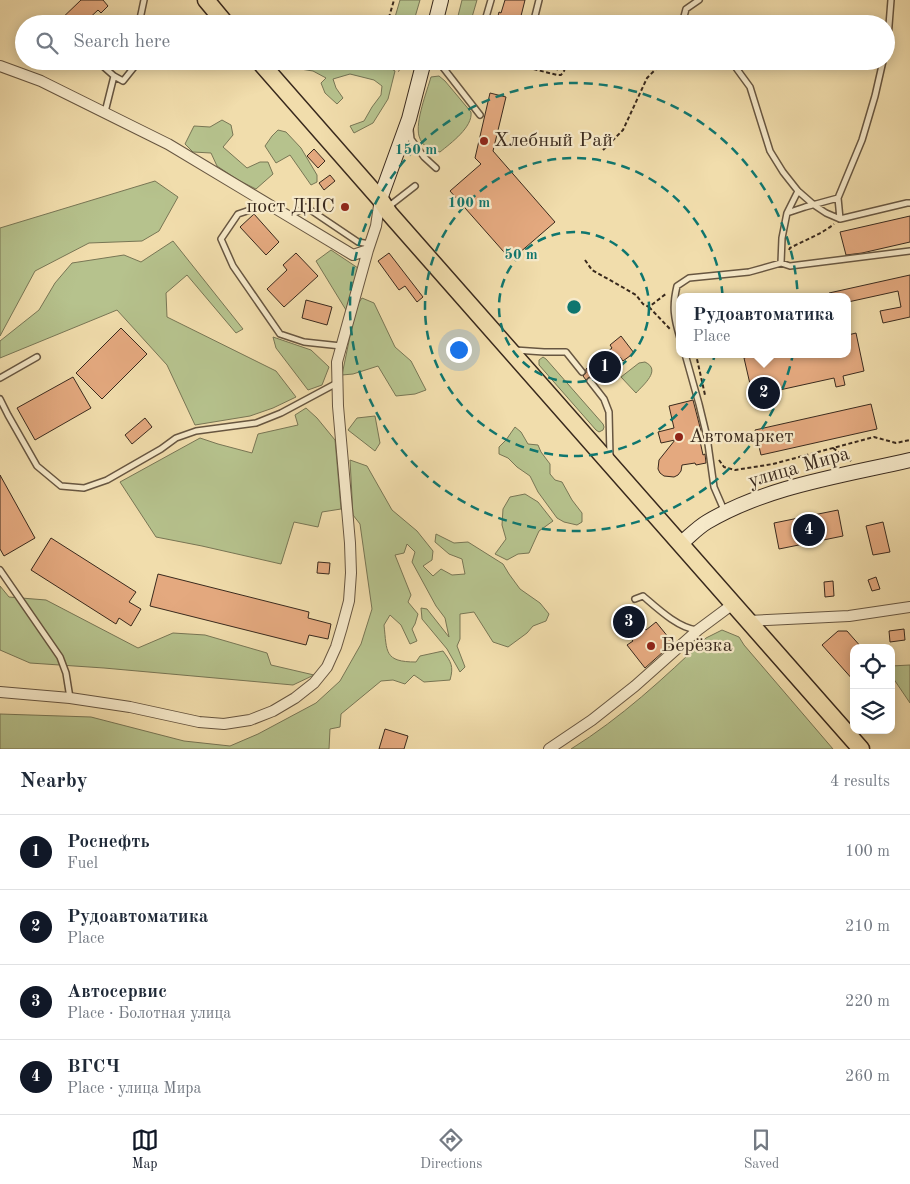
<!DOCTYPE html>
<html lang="en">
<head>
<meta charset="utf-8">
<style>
	:root { --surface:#fff; --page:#f6f6f7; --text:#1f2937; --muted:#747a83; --line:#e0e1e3; --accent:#111827 }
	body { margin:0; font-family:"Old Standard TT",serif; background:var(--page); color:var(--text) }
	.controls { position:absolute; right:15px; bottom:15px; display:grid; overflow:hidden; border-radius:10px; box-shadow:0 2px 12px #0003 }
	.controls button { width:45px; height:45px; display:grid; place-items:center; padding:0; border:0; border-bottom:1px solid var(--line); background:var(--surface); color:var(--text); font:25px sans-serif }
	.you { position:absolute; left:458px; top:349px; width:18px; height:18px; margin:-12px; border:4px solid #fff; border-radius:50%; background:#1a73e8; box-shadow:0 0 0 8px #1a73e833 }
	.badge { display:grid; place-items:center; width:32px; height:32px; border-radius:50%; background:var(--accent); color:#fff; font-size:16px; font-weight:700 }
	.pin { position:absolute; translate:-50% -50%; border:2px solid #fff; box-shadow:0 1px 5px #0006 }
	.popup { position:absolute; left:676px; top:293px; width:175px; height:65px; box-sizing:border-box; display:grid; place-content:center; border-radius:10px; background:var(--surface); filter:drop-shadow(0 1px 4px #0005); font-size:16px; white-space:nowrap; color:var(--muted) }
	.popup b { font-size:19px; color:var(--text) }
	.popup::after { content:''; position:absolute; left:50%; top:100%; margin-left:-10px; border:10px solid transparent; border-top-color:var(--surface) }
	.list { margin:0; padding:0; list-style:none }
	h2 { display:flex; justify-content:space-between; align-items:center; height:65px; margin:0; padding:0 20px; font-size:21px }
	h2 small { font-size:16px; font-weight:400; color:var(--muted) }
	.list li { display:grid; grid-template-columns:32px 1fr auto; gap:15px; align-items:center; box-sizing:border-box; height:75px; padding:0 20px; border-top:1px solid var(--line) }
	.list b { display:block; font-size:19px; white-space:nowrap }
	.list p { margin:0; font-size:16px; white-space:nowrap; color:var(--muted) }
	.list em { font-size:16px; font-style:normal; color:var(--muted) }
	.icon { flex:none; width:28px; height:28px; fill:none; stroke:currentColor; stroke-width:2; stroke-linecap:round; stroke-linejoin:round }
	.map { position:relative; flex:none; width:910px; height:749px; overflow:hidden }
	.search { position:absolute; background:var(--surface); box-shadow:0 2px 12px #0003; left:15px; right:15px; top:15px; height:55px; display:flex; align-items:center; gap:12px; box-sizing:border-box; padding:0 18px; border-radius:28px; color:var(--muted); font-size:19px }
	.sheet { height:365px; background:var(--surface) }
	nav { display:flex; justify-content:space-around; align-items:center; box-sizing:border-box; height:70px; border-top:1px solid var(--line); background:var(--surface); font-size:14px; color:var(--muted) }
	nav a { display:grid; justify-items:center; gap:2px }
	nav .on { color:var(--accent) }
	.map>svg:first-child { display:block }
	.green { fill:#b6c28d; stroke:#787655 }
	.building { fill:#e4a97f; stroke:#39291d }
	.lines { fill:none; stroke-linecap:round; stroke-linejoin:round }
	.service-casing { stroke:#675641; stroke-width:8 }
	.minor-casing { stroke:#675641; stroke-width:12 }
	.secondary-casing { stroke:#39291d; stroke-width:16 }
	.trunk-casing { stroke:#39291d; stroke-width:19 }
	.path { stroke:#39291d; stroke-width:2; stroke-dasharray:4 2.5; stroke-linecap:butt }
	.service { stroke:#f6e9c9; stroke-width:5 }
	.minor { stroke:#f6e9c9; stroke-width:10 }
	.secondary { stroke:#f6e9c9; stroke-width:14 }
	.trunk { stroke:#f1ddac; stroke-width:16 }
	.ring { fill:none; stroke:#0f766e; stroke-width:2.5; stroke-dasharray:9 6 }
	.poi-dot { fill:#8f2418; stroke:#f6e9c9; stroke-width:2 }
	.labels { text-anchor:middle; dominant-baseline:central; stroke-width:4.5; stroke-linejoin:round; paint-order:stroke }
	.poi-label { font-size:20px; fill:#39291d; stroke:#f6e9c9; text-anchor:start }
	.street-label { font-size:20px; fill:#39291d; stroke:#f6e9c9 }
	.centre { fill:#0f766e; stroke:#f6e9c9; stroke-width:2.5 }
	.ring-label { font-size:15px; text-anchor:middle; font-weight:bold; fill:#0f766e; stroke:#f6e9c9; stroke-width:4.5; stroke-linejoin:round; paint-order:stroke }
</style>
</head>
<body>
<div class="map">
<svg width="910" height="749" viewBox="0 0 910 749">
	<rect width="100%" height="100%" fill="#f1ddac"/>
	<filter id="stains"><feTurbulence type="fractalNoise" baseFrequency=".004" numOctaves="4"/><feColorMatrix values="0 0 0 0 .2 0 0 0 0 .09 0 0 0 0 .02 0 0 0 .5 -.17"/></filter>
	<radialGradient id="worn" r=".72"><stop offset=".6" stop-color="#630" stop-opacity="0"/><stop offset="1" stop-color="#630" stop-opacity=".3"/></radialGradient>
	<path class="green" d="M400 0H420L413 24H393Z
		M462 0H477L470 24H456Z
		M293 61H374L383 64 395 71 388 99 373 123 354 133 350 126 364 121 372 107 381 95 382 86 374 80 350 74 333 79 336 88 343 98 337 104 325 93 321 83 326 78 313 71 294 68Z
		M439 76 445 81 471 112C473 127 451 143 440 152 431 150 422 147 419 136 415 122 427 91 431 77Z
		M222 120 231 125 233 135 223 147 247 168 260 162H268L273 174 256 189 238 180 217 166 211 153 193 152 185 144 194 126 210 127Z
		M278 130 286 132 301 148 317 175V182L311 185 290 155 276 163 265 146 272 136Z
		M155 181 178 197 159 231 142 241 89 243 35 271 0 336V228Z
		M173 241 243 329 236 333 187 275 166 293 167 317 276 371 296 397 273 408 250 416 195 425 167 365 117 310 0 358V341L39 310 55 283 72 263 124 255 141 262Z
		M331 250 358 268 355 282 346 310 316 261Z
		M362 298 374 303 395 347 411 361 426 390 415 394 396 396 378 366 353 374 342 375 356 307Z
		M273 337 311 350 329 367 322 385 308 390 276 348Z
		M543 357 546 359 603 424 604 427 603 430 599 432 596 430 539 365V360Z
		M645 362C662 370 643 385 636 393L621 377 639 363Z
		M306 408 317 418 335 440 341 509 322 512 318 527 294 522 281 564 202 546 156 537 120 482 200 438 218 444 252 453 258 434 298 425 295 415Z
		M375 416 380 443 375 451 348 430 357 418Z
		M515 427 521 432 528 444 538 445 541 452 550 464V474L555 480 562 482 572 500 582 513V522L577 525 564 522 557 518 538 492 530 476 517 467 508 458 499 454V447L506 440Z
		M350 460 367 466 392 510 417 531 433 551 432 560 423 566 433 576 441 569 452 575 465 574 462 559 449 554 435 542 436 534 454 543 468 542 503 564 509 574 520 589 540 603 549 614 546 621 533 626 527 633 508 647 493 642 474 612 460 614V639L457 646 465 667 460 672 447 649 422 619 421 608 427 609 449 637 445 618 436 606 412 562 415 552 407 544 404 553 395 555 411 595 408 602 418 614 415 624 412 629 417 641 410 644 401 625 390 615 384 625C387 652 384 662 416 662L420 656 443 651C451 662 454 666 450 680L424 682 414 675 405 684 393 680 381 681 341 714 340 727 330 729 329 749H0V714L91 717 184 741 230 746 258 734 316 703 340 681 361 644 372 609 360 524 353 515Z
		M525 494 538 502 553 521 539 531 529 553 518 554 507 560 495 554 506 539 502 525 503 509 510 497Z
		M0 586 9 597 46 600 138 648 173 633 205 635 267 653 271 665 314 675 293 685 104 668 30 663 0 650Z
		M722 630 739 637 744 645 833 749H571C621 718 664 678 706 638Z
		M910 665V703L891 675V666Z"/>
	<path class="building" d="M81 0H103L108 6 101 13 98 10 83 24H56Z
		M505 0H525L519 24H496L499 12 501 13Z
		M534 61H560L558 70 533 64Z
		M490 93 506 97 493 151 555 222 511 260 450 191 481 164 475 158Z
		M314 149 325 161 318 168 307 156Z
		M330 175 335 181 324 190 319 183Z
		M254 214 279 242 266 255 240 227Z
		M910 216V242L862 253 846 255 840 232Z
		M296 253 318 276 284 307 267 289 287 270 283 265Z
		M389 253 423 297 417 302 405 286 399 290 378 261Z
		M910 275V317L883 323 880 311 901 307 898 291 848 302V297H829V293Z
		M306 300 332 307 327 325 302 318Z
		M121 328 147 354 102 399 76 373Z
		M856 333 864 371 843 376 845 385 836 387 834 378 775 391 777 399 763 403 761 395 753 397 744 358 760 354H848V335Z
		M621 336 634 353 623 361 620 357 593 378 589 377 586 380 583 376 586 373V369L612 348 610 345Z
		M73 377 91 408 35 440 17 408Z
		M693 400 701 431 698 432 703 455 705 454 706 463 696 465 695 463 682 465 681 471 678 475 674 477 664 476 660 473 658 469 659 460 675 440 661 443 658 432 674 428 669 406Z
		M871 404 877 429 761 455 755 430Z
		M145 418 152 427 132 444 125 435Z
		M0 475 35 538 4 556 0 549Z
		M838 510 843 536 779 549 774 523Z
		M883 522 890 552 873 555 866 526Z
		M51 538 136 592 129 602 141 609 131 626 119 618 116 624 31 570Z
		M318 562 330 563 329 574 317 573Z
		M158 574 309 612 308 618 331 624 328 639 309 635 306 645 150 606Z
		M876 577 880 589 872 591 868 580Z
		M833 581 834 596 825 597 824 582Z
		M630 610 646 630 656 622 673 643 645 668 627 645 633 641 616 621Z
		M904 629 905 640 890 642 889 631Z
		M838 631H847L862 648H854V681L822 645Z
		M385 729 408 736 404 749H379Z"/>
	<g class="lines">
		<g class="service-casing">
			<path id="service" d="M107 24 116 20 127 24
				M132 24 140 19 144 0
				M484 24 491 0
				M533 24 539 0
				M682 24 686 9 699 0
				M886 45 888 38 891 0
				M97 61 114 76 105 112
				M438 61 480 115
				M731 61 750 87 770 151 783 172 798 191 814 205 826 213 840 219 907 203H910
				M114 76 123 81 139 61
				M410 130 411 139 424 157 436 168
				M838 198 840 219
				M268 204 238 214 221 239 233 266 280 334 304 342 341 346
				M388 207 415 186
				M787 213 798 191
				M289 216 306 207 358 242 370 244
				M781 263 790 266 910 251
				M680 338C674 318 672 307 677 286L689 278 749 272 781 263 782 238 787 213 805 207 838 198 862 140 875 96 883 61
				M515 350 544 352H566L582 372
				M685 354 699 404 707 437 714 487 724 510
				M0 378 37 357
				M590 381 604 399 609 412 610 457
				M0 399 8 415 37 466 61 486 84 488 107 480 161 449 176 438 196 431 256 423 281 413 337 383
				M0 570 60 657 66 673 70 698
				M635 599 643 596C657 608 678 628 697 630"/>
		</g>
		<g class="minor-casing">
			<path id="minor" d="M0 66 41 81 168 144 353 255 368 250
				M748 621 849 616 910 607
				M0 692 70 698 130 707 199 722 224 724 250 720 273 711 295 698 314 683 327 667 336 647 342 627 349 601 351 573 350 543 338 406 337 362 368 250 376 226 380 199
				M549 749 592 720 635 686 698 630 733 604"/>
		</g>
		<g class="secondary-casing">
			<path id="secondary" d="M435 24 441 0
				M380 199 409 119 424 61
				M680 544C689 537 697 528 707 522 768 486 841 476 910 460"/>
		</g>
		<g class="trunk-casing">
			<path id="trunk" d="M206 0 226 24
				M259 61 380 199 389 213 861 749"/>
		</g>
		<path class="path" d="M387 24 394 0
			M390 61 399 71
			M502 61 557 75H561L564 71 568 61
			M603 150 623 130 647 78 664 61
			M789 250 790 248C805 240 820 235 834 224
			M585 260 592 270 624 288 636 295 643 304 649 307 667 293
			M649 307 670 329
			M693 354 697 359 705 395
			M833 448 851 461
			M719 460 724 467 735 470 773 464 874 437 896 443 910 440"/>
		<use href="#service" class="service"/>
		<use href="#minor" class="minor"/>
		<use href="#secondary" class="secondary"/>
		<use href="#trunk" class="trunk"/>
	</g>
	<g class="ring">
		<circle cx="574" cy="307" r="75"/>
		<circle cx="574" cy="307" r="149"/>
		<circle cx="574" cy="307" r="224"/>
	</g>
	<g class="poi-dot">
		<circle cx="484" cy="141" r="5"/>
		<circle cx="345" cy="207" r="5"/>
		<circle cx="679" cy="437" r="5"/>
		<circle cx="651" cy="646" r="5"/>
	</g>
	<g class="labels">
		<g class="poi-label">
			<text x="494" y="141">Хлебный Рай</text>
			<text x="335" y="207" text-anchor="end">пост ДПС</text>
			<text x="689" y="437">Автомаркет</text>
			<text x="661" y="646">Берёзка</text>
		</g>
		<g class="street-label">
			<text transform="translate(799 468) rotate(-16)">улица Мира</text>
		</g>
	</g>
	<circle cx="574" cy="307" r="8" class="centre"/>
	<g class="ring-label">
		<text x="416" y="154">150 m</text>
		<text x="469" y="207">100 m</text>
		<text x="521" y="259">50 m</text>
	</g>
	<rect width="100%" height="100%" filter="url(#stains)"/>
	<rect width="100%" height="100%" fill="url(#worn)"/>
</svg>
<div class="controls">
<button><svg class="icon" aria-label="locate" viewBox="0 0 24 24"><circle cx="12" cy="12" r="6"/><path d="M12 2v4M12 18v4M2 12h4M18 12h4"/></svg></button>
<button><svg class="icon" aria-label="layers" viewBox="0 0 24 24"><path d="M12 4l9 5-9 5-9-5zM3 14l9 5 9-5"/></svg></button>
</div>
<div class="you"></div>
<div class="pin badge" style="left:605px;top:367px">1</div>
<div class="pin badge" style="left:764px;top:393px">2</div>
<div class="popup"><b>Рудоавтоматика</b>Place</div>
<div class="pin badge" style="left:629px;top:622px">3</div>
<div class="pin badge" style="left:809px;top:530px">4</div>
<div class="search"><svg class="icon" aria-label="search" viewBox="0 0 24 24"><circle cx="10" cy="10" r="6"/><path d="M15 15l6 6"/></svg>Search here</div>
</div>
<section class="sheet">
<h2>Nearby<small>4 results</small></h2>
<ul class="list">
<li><span class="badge">1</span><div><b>Роснефть</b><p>Fuel</p></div><em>100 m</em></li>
<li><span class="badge">2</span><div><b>Рудоавтоматика</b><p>Place</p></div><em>210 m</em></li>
<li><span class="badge">3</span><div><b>Автосервис</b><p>Place · Болотная улица</p></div><em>220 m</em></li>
<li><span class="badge">4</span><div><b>ВГСЧ</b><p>Place · улица Мира</p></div><em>260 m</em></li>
</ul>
</section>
<nav>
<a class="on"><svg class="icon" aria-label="map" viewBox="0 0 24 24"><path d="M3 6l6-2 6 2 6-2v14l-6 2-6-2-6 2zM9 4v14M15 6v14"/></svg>Map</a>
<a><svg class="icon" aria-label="directions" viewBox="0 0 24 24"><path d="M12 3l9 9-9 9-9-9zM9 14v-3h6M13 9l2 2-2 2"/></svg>Directions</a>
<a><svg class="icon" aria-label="saved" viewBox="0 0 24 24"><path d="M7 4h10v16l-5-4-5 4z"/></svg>Saved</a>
</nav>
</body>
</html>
